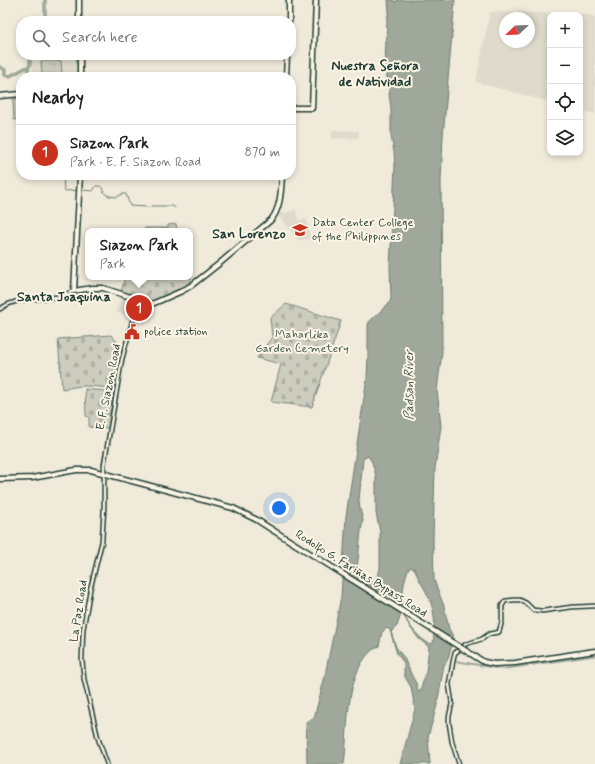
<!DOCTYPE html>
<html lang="en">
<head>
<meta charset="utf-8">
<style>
	:root { --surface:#fff; --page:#f2f2f2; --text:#222; --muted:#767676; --line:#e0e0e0; --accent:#c8321e }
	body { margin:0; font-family:Mynerve,sans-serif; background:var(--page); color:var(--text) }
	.controls { position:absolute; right:12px; top:12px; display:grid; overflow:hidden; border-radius:8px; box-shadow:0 2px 6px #0003 }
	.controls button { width:36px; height:36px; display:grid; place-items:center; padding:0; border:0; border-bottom:1px solid var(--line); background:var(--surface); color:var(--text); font:20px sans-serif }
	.compass { position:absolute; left:499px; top:12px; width:36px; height:36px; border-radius:50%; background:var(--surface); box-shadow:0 2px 6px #0003; rotate:247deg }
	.you { position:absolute; left:279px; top:508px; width:14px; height:14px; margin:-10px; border:3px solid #fff; border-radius:50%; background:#1a73e8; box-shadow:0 0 0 6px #1a73e833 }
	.badge { display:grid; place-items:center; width:26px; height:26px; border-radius:50%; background:var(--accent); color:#fff; font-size:13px; font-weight:700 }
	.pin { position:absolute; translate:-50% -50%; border:2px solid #fff; box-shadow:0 1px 4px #0006 }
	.popup { position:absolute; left:85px; top:228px; width:108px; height:52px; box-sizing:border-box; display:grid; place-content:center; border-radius:8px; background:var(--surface); filter:drop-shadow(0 1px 3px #0005); font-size:13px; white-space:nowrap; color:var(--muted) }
	.popup b { font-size:15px; color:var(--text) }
	.popup::after { content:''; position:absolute; left:50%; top:100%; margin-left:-8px; border:8px solid transparent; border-top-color:var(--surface) }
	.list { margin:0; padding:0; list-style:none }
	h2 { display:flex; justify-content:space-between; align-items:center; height:52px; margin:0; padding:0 16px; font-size:17px }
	h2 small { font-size:13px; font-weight:400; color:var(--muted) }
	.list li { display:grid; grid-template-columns:26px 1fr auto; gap:12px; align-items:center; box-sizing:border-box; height:56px; padding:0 16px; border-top:1px solid var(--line) }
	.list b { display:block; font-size:15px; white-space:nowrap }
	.list p { margin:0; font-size:13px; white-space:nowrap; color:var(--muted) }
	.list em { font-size:13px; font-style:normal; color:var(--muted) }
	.icon { flex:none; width:22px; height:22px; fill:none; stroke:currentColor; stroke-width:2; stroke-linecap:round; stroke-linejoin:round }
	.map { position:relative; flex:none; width:595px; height:764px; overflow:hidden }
	.search { position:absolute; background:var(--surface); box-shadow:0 2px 6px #0003; left:16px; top:16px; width:280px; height:44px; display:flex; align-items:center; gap:10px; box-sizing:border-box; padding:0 14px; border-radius:16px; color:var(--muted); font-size:15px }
	.panel { position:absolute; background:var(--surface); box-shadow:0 2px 6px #0003; left:16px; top:72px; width:280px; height:108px; border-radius:16px }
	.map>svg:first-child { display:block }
	.built { fill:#dedbcc; fill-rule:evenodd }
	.grass { fill:#cccdbf; stroke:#76857a }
	.cemetery { fill:url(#cemetery-stones); stroke:#76857a }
	.park { fill:url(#park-tufts); stroke:#76857a }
	.water { fill:#9fa89a; stroke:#6c7d71; fill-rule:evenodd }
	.pier { fill:#efeada }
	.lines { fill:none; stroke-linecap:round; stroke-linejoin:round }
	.stream { stroke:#6c7d71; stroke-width:1 }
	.canal { stroke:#9fa89a; stroke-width:2 }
	.river { stroke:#9fa89a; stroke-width:3.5 }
	.minor-casing { stroke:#1f3d34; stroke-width:5.5 }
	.major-casing { stroke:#1f3d34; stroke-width:7 }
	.minor { stroke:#fcf5e5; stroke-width:2.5 }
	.major { stroke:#fcf5e5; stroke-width:4 }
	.major-bridge-casing { stroke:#1f3d34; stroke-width:7; stroke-linecap:butt }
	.major-bridge { stroke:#fcf5e5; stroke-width:4 }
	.labels { text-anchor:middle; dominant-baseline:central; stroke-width:4; stroke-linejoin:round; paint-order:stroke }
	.poi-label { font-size:12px; fill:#1f3d34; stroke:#fcf5e5; text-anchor:start }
	.park-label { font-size:12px; fill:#425a50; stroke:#fcf5e5 }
	.street-label { font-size:12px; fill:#1f3d34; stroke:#fcf5e5 }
	.water-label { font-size:13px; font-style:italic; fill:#455d53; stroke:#fcf5e5 }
	.quarter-label { font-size:14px; font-weight:bold; fill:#1f3d34; stroke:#fcf5e5 }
</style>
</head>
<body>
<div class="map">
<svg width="595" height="764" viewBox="0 0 595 764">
	<defs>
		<pattern id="cemetery-stones" width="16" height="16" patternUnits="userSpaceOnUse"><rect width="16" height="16" fill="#cccdbf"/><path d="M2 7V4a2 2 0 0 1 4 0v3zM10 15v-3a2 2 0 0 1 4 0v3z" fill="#afb1a5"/></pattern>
		<pattern id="park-tufts" width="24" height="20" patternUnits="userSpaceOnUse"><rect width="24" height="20" fill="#cccdbf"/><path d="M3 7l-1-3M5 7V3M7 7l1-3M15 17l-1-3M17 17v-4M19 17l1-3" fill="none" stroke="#afb1a5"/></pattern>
	</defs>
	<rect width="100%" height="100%" fill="#efeada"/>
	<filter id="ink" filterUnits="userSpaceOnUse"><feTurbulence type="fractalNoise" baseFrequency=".025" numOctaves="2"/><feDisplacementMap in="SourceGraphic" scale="8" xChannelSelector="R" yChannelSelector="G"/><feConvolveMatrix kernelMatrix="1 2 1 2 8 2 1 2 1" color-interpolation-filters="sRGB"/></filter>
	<g filter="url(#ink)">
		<path class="built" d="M490 12 585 14 595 17V114L580 110V15H550V102L476 82ZM505 18H529V42H505Z
			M31 55H78V77H33Z
			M332 130 359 131V138L332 139Z
			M295 209 299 220 307 219 310 239 299 240 277 214V212L285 213Z
			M121 296 134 299 131 316 116 312Z"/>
		<path class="grass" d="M13 99H21V119L14 120Z"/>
		<path class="cemetery" d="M176 224 177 230 183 231H144L145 228H168V225Z
			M190 272 191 279 189 285 153 302 121 292 125 277H190Z
			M286 304 341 321 312 407 271 402 281 364 257 358 272 337 270 318Z
			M111 335 122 348 115 388C104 388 95 386 85 386 77 386 70 388 62 389L58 339Z
			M85 389 105 391H114L108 428 89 427V417L86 416Z"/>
		<path class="park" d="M41 61H61L62 74H42Z"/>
		<path class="water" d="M388 0H393L396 2 397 0H455L443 136 441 180 442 352 437 390 441 426 435 468 433 539 434 580 444 606 449 629 454 638 447 661 444 665 437 705 428 737 430 764H400L415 709 411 687 404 675V663L397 654 390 630 387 628 382 632 379 646C377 648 373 649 371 651 344 677 349 729 344 764H307L306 722 314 718 324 680 341 597 346 516 367 378 368 356V325L369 322 390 302 391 298 390 267 395 167 394 152 391 136V109L385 62 387 19 389 10ZM368 456 372 462 376 476V513L380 532V568C379 575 374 582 367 582L361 577 357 570 361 531 363 520 360 509 359 500 363 459ZM410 567 415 569C417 577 420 581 424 588 435 608 436 621 433 643L431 644C421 641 407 625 404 614 401 602 403 577 410 567ZM401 614 404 616 410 627 419 639 429 647 426 672 420 692 418 691 416 683 413 678 404 658 396 647 391 632 397 626Z"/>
		<path class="pier" d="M340 569 405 609 406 613 340 574Z"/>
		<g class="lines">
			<path class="stream" d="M63 175 64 191 78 190
				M81 190 93 191 96 186H100L103 189 104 193 109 196 117 197 122 194H126L130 206 148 207
				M151 206H173L175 208"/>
			<path class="canal" d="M593 656H595
				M455 661 503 669 591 656"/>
			<path class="river" d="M45 21V0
				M30 55V65L28 69 30 77
				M0 67 5 70V75L10 76 29 66"/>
			<g class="minor-casing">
				<path id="minor" d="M0 309C17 297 36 300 56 297 62 296 68 293 74 291
					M107 764 98 738 84 679 82 659 83 630 90 590 102 541 104 509V465L122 359 133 319 151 304
					M459 764 452 742 449 723V717L452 703 449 684 454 656 455 653 466 644 482 639 489 634 499 632 502 621V606L505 601 514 600H520L526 603 533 610 543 611 572 607 595 606"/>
			</g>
			<g class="major-casing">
				<path id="major" d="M79 0V21
					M289 21V0
					M80 77V55
					M286 77 287 55
					M0 96 21 94
					M291 108H312L316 0
					M80 175 74 291 92 288H103L152 304 182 291 192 285 220 263 271 220C281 208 281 190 282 175
					M0 479 32 478 76 470H91L233 508 257 520 271 529
					M463 649 484 662 494 664 515 663 595 651"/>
			</g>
			<use href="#minor" class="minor"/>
			<use href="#major" class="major"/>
			<g class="major-bridge-casing">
				<path id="major-bridge" d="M271 529 463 649"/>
			</g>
			<use href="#major-bridge" class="major-bridge"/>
		</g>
	</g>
	<defs>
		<g id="university-bare" transform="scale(1.2)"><path d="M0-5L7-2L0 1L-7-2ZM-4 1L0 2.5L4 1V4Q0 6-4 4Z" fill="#c8321e" stroke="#fcf5e5" stroke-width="2.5" paint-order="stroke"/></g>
		<g id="civic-bare" transform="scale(1.2)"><path d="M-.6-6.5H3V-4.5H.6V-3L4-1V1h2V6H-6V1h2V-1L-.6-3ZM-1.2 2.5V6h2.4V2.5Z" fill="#c8321e" stroke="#fcf5e5" stroke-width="2.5" paint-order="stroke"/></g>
	</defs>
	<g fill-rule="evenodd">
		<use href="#university-bare" x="300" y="230"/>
		<use href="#civic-bare" x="132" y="332"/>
	</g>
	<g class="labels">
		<g class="poi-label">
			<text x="312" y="223">Data Center College<tspan x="312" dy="14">of the Philippines</tspan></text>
			<text x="144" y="332">police station</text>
		</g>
		<g class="park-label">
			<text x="302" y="335">Maharlika<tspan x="302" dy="14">Garden Cemetery</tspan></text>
		</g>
		<g class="street-label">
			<text transform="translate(109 387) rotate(-79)">E. F. Siazon Road</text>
			<text transform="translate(361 574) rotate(32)">Rodolfo G. Fariñas Bypass Road</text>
			<text transform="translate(79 611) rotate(-81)">La Paz Road</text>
		</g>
		<g class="water-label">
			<text transform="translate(409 385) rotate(-90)">Padsan River</text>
		</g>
		<g class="quarter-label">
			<text x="375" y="66">Nuestra Señora<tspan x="375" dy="16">de Natividad</tspan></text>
			<text x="249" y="234">San Lorenzo</text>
			<text x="64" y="297">Santa Joaquina</text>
		</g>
	</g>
</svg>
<div class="controls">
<button>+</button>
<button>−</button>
<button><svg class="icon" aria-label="locate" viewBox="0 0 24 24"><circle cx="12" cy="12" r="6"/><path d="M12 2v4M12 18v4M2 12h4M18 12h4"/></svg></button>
<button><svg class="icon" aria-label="layers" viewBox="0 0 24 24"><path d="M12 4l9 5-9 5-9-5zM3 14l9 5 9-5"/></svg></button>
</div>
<svg class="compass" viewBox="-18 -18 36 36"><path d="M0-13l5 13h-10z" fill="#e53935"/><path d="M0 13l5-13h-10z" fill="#767676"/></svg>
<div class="you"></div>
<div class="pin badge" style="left:139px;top:308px">1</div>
<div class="popup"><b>Siazon Park</b>Park</div>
<div class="search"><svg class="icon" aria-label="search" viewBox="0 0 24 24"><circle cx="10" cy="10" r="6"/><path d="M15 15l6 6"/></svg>Search here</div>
<section class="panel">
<h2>Nearby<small></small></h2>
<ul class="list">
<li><span class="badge">1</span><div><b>Siazon Park</b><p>Park · E. F. Siazon Road</p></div><em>870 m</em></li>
</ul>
</section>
</div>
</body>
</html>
